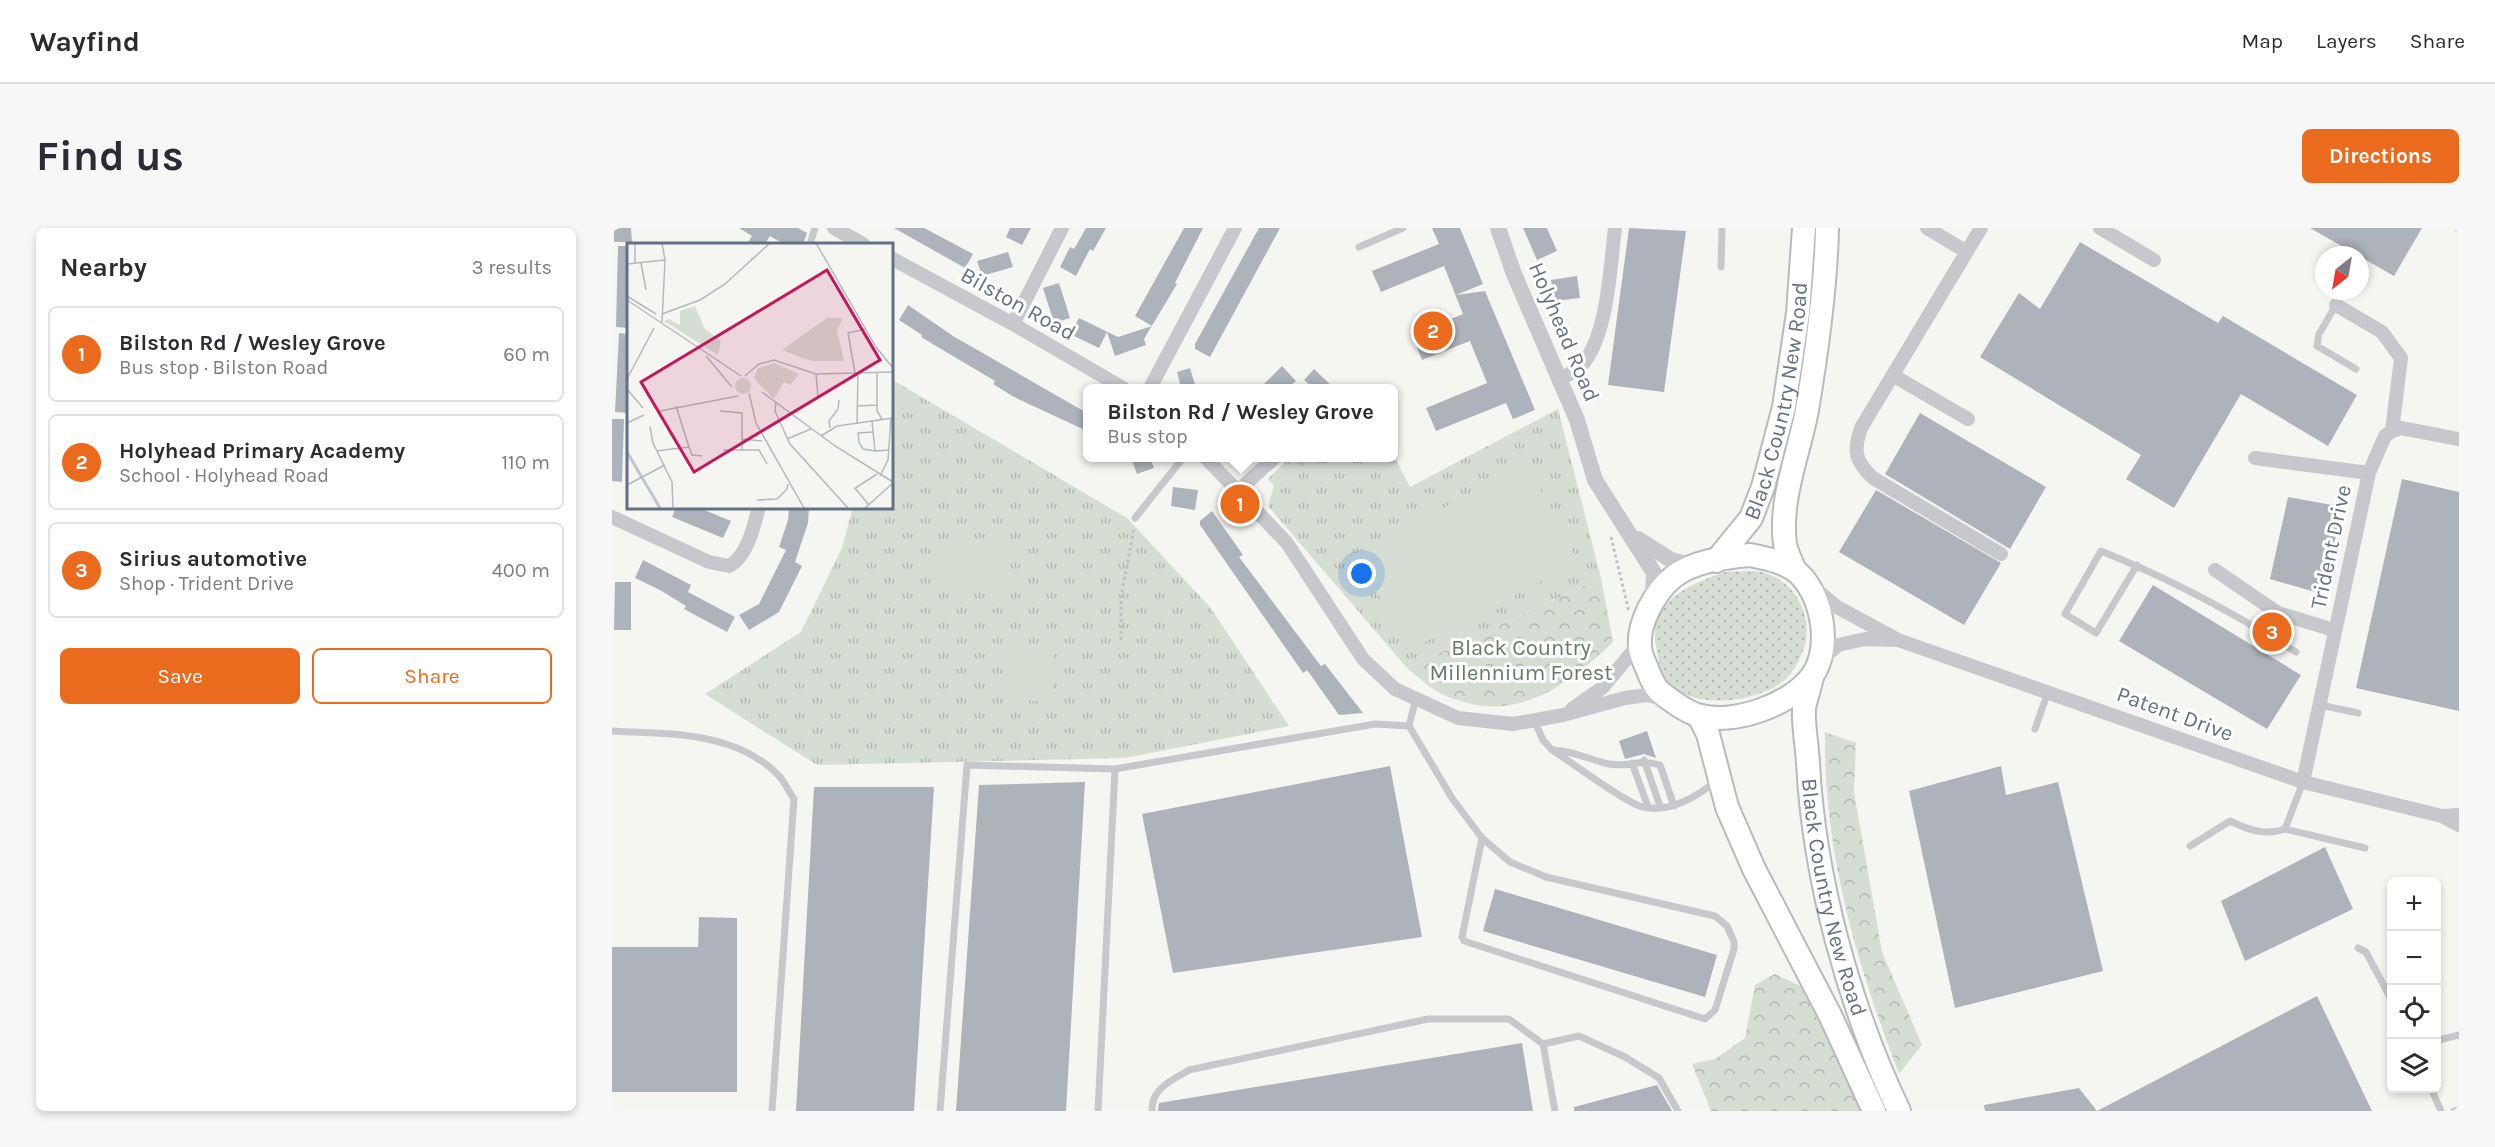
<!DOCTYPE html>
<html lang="en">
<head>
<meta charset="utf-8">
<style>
	:root { --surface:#fff; --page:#f7f7f7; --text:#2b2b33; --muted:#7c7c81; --line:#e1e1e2; --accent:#ea6a1e }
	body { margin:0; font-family:Karla,sans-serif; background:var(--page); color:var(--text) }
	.controls { position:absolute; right:18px; bottom:18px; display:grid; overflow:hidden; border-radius:9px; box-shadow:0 3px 9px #0003 }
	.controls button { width:54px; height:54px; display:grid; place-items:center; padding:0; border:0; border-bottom:2px solid var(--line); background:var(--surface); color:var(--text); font:30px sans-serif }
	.compass { position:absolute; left:1703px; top:18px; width:54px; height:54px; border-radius:50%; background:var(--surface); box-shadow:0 3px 9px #0003; rotate:211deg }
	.you { position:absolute; left:750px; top:346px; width:21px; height:21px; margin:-15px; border:4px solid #fff; border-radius:50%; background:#1a73e8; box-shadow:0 0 0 9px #1a73e833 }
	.badge { display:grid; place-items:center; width:39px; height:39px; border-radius:50%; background:var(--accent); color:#fff; font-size:20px; font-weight:700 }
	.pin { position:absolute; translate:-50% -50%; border:3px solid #fff; box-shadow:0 2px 6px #0006 }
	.popup { position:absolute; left:471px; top:156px; width:315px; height:78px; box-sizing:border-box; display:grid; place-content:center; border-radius:9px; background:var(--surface); filter:drop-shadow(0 2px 4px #0005); font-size:20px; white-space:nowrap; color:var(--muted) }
	.popup b { font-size:22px; color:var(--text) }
	.popup::after { content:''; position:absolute; left:50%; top:100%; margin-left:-12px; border:12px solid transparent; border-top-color:var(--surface) }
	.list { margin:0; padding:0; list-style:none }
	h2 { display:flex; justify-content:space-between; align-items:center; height:78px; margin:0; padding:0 24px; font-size:26px }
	h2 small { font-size:20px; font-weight:400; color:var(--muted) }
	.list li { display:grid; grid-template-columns:39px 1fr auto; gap:18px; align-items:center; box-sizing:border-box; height:96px; margin:0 12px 12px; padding:0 12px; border:2px solid var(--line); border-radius:9px }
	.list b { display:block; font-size:22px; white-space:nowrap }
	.list p { margin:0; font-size:20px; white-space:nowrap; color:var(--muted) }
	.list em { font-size:20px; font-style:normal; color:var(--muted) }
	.actions { display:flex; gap:12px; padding:18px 24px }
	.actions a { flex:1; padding:14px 0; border:2px solid var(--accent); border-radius:9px; text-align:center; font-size:21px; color:var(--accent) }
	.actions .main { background:var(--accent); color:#fff }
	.icon { flex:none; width:33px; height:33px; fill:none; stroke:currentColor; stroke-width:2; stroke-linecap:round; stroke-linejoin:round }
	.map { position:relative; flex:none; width:1847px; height:883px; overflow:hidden; border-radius:9px }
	header { display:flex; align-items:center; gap:36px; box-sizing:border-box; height:84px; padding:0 30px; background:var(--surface); border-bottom:2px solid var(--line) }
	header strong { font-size:28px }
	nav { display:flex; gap:33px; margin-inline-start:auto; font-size:21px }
	.intro { display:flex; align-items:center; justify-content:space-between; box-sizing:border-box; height:144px; padding:0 36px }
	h1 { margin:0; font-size:42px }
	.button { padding:15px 27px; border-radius:9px; background:var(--accent); color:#fff; font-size:21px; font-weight:700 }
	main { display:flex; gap:36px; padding:0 36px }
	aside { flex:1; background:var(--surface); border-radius:9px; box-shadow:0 3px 9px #0003 }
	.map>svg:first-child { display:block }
	.grass { fill:url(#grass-dots) }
	.forest { fill:url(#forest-crowns) }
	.park { fill:url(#park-tufts) }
	.pitch { fill:#d6ddd3 }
	.building { fill:#aeb3bb }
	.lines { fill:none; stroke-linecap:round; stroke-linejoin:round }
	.trunk-casing { stroke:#b8babe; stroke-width:26 }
	.path { stroke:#bfc0c3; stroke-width:3; stroke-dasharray:3 3; stroke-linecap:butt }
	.service { stroke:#c6c8cc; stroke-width:7 }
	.minor { stroke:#c6c8cc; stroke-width:14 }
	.tertiary { stroke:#c6c8cc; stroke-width:16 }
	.trunk { stroke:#fff; stroke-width:22 }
	.labels { text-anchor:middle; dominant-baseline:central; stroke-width:6; stroke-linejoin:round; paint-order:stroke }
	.street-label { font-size:22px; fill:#647185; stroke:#fff }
	.park-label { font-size:22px; fill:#647b63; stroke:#fff }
	.inset-river { fill:none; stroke:#bec7ce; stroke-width:3 }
	.inset-road { fill:none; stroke:#b2b9c0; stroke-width:1.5 }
	.view { fill:#c2185b; fill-opacity:0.15; stroke:#c2185b; stroke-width:3 }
	.inset-edge { fill:none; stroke:#647185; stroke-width:3 }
</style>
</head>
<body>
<header>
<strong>Wayfind</strong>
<nav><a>Map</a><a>Layers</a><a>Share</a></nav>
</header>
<div class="intro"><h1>Find us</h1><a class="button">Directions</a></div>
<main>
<aside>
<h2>Nearby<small>3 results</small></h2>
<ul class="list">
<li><span class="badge">1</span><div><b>Bilston Rd / Wesley Grove</b><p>Bus stop · Bilston Road</p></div><em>60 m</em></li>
<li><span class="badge">2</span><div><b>Holyhead Primary Academy</b><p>School · Holyhead Road</p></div><em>110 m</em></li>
<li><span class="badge">3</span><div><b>Sirius automotive</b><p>Shop · Trident Drive</p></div><em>400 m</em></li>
</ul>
<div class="actions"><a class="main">Save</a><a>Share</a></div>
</aside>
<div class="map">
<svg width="1847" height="883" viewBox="0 0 1847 883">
	<defs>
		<pattern id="grass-dots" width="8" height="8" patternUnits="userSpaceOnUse" patternTransform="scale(1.5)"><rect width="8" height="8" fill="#d6ddd3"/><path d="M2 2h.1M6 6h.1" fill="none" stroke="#b1b8b1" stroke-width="1.8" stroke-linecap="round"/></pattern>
		<pattern id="forest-crowns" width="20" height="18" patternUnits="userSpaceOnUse" patternTransform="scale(1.5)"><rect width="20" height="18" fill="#d6ddd3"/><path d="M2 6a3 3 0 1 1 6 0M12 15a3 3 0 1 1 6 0" fill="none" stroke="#b1b8b1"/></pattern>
		<pattern id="park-tufts" width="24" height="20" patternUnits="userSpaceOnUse" patternTransform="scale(1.5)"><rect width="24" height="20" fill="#d6ddd3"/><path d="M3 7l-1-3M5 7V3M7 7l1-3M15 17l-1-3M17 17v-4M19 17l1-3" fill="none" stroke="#b1b8b1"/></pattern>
	</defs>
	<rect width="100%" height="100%" fill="#f5f6f2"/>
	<path class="grass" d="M1113 344C1124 344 1138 342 1149 344 1182 351 1201 386 1193 417 1188 432 1180 449 1166 457 1138 474 1089 480 1062 460 1051 452 1048 441 1046 428 1045 421 1042 413 1043 406 1043 369 1084 354 1113 344Z"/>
	<path class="forest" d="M989 350 1001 414C951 462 899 499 828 465 816 459 805 448 795 440Z
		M1213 504 1244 515 1242 564 1270 724 1310 817 1287 846C1245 737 1211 622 1213 504Z
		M1163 746 1191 759 1249 883H1099L1080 836 1103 831 1133 810 1143 757Z"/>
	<path class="park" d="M279 151 515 290 598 379 677 498 513 530 205 537 93 466 189 404 230 320 241 279H279Z
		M946 181 989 350 795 440 656 278 662 258 656 251 677 230H781V226L798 259Z"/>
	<path class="pitch" d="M915 236 966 334 796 423 745 325Z
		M394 315V361L326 363 324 316Z
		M393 418 443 421 439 474 389 471Z"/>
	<path class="building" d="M2 0H19L20 14H2Z
		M127 0H186L195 5 191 16H172L158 8 153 16H135L140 8Z
		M282 0H312L361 26 353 40Z
		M398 0H419L410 17 394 9Z
		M474 0H494L481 23 478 21 464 48 448 39 458 19 462 21Z
		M572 0H591L563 55 565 56 532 111 534 117 503 128 495 104 487 120 458 106 467 90 506 109 540 98 523 88Z
		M647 0H668L598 129 583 121V116Z
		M820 0H848L871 56 844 67 873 63 923 182 901 191 894 175 824 203 814 180 875 155 858 113 810 132 800 107 851 86 832 38 769 64 760 43 827 16Z
		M911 0H935L945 23 925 32Z
		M1017 0 1074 3 1052 164 996 157Z
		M1698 0H1810L1782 48Z
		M1468 14 1606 95 1611 88 1745 167 1716 218 1629 166 1562 280 1514 251 1529 227 1368 129 1407 65 1428 81Z
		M6 18H16V100L4 99Z
		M396 24 401 39 370 48 365 33Z
		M965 48 968 70 943 73 939 52Z
		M447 55 458 90 442 95 431 60Z
		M296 77 341 108 475 185V203L402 169 381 156 383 153 309 109 310 107 287 92Z
		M7 105 16 106V185L3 184Z
		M670 138 684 153 676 160H648Z
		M578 140 584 160H569L565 144Z
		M702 141 722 160H701L692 152Z
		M1308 185 1434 259 1398 321 1273 246Z
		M0 191H12L10 254 0 253Z
		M519 230H538L542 240 525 246Z
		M1790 251 1847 264V483L1744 460Z
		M561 259 586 262 583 282 559 278Z
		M1264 262 1389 335 1352 397 1227 324Z
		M1676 269 1731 279 1710 366 1658 351Z
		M64 279H85L119 293 111 310 60 289Z
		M177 279H197L196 295 183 334 190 338 167 384 137 402 127 387 147 376 174 322 167 319 176 292Z
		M600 283 631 327 627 329 709 438 713 436 751 485 727 487 695 442 691 445 588 297V293Z
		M31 332 79 357 76 364 123 389 115 404 72 381 74 378 48 362 23 350Z
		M3 354H19V402H2Z
		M1541 357 1689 447 1655 501 1507 413Z
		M1035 503 1044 530 1032 526 1013 531 1007 513Z
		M778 538 810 709 561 745 530 586Z
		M1389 538 1394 567 1446 554 1491 743 1343 780 1297 563Z
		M473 554 454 883H344L367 557Z
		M202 559H322L302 883H184Z
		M1713 619 1741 681 1633 733 1609 673Z
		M883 661 1105 727 1093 769 871 703Z
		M87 689 125 690V864H0V719H86Z
		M1705 768 1760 883H1485Z
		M910 815 921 883H546L547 875Z
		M1045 857 1060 883H962V879Z
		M1467 860 1485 883H1373L1372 877Z"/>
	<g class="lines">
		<g class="trunk-casing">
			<g id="trunk">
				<path d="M1138 327C1153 330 1168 333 1181 341 1210 361 1221 419 1200 448 1179 477 1120 498 1085 487 1071 482 1058 472 1047 463 1042 458 1039 450 1036 443 1033 435 1028 427 1028 418 1026 395 1043 364 1060 350 1080 333 1114 329 1138 327Z"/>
				<path id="s1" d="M1104 333 1139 290 1151 259 1172 179 1186 85 1192 0"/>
				<path d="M1183 342C1179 334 1175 325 1173 316 1167 272 1187 225 1195 182 1205 122 1214 60 1215 0"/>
				<path id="s2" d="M1200 449C1198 459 1194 470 1192 480 1191 497 1195 517 1196 535 1202 651 1237 778 1287 883"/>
				<path d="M1087 488 1096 506 1115 579 1142 641 1218 787 1262 883"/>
			</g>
		</g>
		<path class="path" d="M999 309 1017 384
			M509 412V369L522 300"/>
		<path class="service" d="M1845 0 1847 1
			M198 16 203 0
			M747 19 791 0
			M1109 39 1110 0
			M1724 77 1707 106 1705 118 1744 141
			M685 230 690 234
			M523 290 571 230
			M1525 337 1484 405 1453 386 1489 323C1551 348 1600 373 1656 407L1669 386
			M1656 407 1684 424
			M1708 477 1746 485
			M922 492 931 512 940 522C958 533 1015 576 1031 579 1057 585 1084 569 1103 554
			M797 498 840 570 870 610 850 709 852 713 1093 791 1103 782 1122 721V714L1115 698 1103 688 1094 686 934 649 898 634 870 610
			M1423 501 1436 464
			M0 503C56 506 125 503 167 548 173 554 177 564 182 571L160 883
			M942 522C962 523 978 532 997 536 1017 540 1026 530 1048 537L1062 578
			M1032 532 1048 578
			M1020 535 1036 579
			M1673 601 1753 620
			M1578 618 1618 593C1637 602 1653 608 1673 601L1691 554
			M1746 720 1754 724 1780 773
			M1824 813 1847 807
			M1819 860 1829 883
			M328 883 355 537 503 541
			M486 883 503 541 763 496 797 498 804 470
			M540 883C539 860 561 852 577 842L816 791H897L931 816
			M943 883 931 816 967 808 1013 829 1047 850 1066 883
			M1842 883 1847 882"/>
		<path class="minor" d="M222 0 251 16
			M1315 0 1355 24
			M1369 0 1249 200C1241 223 1243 233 1261 250L1389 326
			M1488 0 1542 32
			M279 30 401 96 511 160
			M1724 77 1770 104 1789 130 1780 203 1789 200 1847 211
			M401 96 450 0
			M1282 148 1356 191
			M948 151C953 148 960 145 965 142 996 115 998 39 1003 0
			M538 160 623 0
			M594 230 675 315 751 431 783 461 846 490 901 496 951 487 1013 470 1035 467 1052 471
			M1643 230 1757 245
			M627 262 662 230
			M0 289 97 334 117 338C135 329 142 298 147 279
			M1603 342 1666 385 1722 402
			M1201 359 1225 379 1286 412 1691 554 1830 588
			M1208 433 1226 417 1253 411 1284 412
			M960 481 990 460 1027 416
			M1691 554 1757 245 1773 208 1780 203
			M1847 587 1830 588 1847 597"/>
		<path class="tertiary" d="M886 0 902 46 965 192 983 252 1042 345 1041 373
			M1026 311 1059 332 1082 338"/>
		<use href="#trunk" class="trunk"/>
	</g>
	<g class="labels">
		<g class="street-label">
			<text transform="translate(406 76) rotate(29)">Bilston Road</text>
			<text transform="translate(952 104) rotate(67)">Holyhead Road</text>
			<text stroke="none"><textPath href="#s1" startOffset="176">Black Country New Road</textPath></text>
			<text transform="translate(1719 319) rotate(-78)">Trident Drive</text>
			<text transform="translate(1563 486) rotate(20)">Patent Drive</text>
			<text stroke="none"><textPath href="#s2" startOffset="224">Black Country New Road</textPath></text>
		</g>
		<g class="park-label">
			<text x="909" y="420">Black Country<tspan x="909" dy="25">Millennium Forest</tspan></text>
		</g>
	</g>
	<g transform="translate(15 15)">
		<rect width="266" height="266" fill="#f5f6f2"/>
		<path d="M108 143a8 8 0 1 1 16 0a8 8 0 1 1-16 0Z" fill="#d6ddd3"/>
		<path d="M68 63 78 86 94 98 91 112 37 78 42 76 53 82V68ZM147 120 132 141 127 135 131 125Z" fill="#d6ddd3"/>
		<path d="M200 75H216L210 87 217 118H184L155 107ZM147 120 172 131 163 142 157 139 147 156 132 141Z" fill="#d6ddd3"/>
		<path d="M147 122 159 129 147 148 136 141Z" fill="#d6ddd3"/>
		<path class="inset-river" d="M0 209 33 265"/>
		<path class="inset-road" d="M8 0V21M35 0 38 17 35 79M189 0 249 104 266 125M14 20 19 47M0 21 38 17M0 53 29 71M0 57 114 133M35 71 73 57 98 41 143 0M79 113 105 144M228 130 221 90 239 86M250 130V168L255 176M189 131 191 154M118 133 132 121 147 117 189 131 266 129M0 136 27 85M0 146 16 165M135 149 208 203 266 239M122 150 129 180 177 265M149 159 148 168 163 201 221 265M49 163 62 204M230 163 250 162M33 168 111 153M93 168 115 170V207M245 178 248 208 262 207M0 180 17 172M230 180 231 130M23 184 26 200 45 239 46 265M203 185 202 178 211 166 212 157M246 189 231 190 232 199 236 206 248 208M194 193 210 183 266 175M115 196 135 198M160 196 184 186M96 207H132L140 221M29 208 62 204 65 212 75 213M253 233 261 217 264 175M0 242 38 222M228 245 242 262M227 246 250 231M130 257 150 256 160 246 161 241M238 265 266 240"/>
		<path class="view" d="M200 27 253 117 67 229 14 139Z"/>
		<rect width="266" height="266" class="inset-edge"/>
	</g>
</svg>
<div class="controls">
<button>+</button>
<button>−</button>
<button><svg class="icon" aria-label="locate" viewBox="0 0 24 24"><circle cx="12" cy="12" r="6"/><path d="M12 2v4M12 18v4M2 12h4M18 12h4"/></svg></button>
<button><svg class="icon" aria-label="layers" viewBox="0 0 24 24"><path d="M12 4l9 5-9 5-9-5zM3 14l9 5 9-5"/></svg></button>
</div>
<svg class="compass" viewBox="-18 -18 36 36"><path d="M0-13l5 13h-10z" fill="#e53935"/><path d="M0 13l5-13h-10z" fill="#7c7c81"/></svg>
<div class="you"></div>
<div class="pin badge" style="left:628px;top:276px">1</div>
<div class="popup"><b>Bilston Rd / Wesley Grove</b>Bus stop</div>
<div class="pin badge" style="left:821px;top:103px">2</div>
<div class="pin badge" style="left:1660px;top:404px">3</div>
</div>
</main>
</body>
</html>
